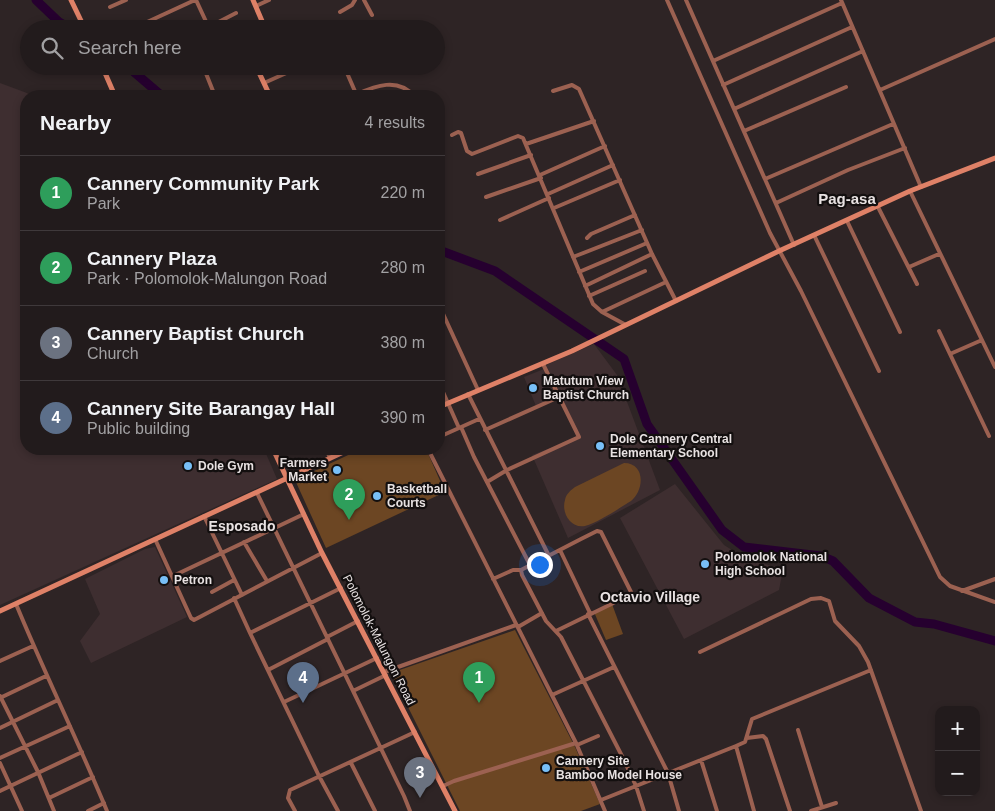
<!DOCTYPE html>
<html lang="en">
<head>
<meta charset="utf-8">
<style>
	:root { --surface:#221b1c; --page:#2a2425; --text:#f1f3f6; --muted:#a2a1a3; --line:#3f393b; --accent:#0f766e }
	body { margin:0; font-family:Helvetica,sans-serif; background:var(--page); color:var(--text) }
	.controls { position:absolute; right:15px; bottom:15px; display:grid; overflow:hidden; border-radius:10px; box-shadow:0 2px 8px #0003 }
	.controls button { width:45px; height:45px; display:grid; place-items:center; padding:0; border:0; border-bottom:1px solid var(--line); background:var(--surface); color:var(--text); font:25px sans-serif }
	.you { position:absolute; left:539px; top:564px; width:18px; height:18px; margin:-12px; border:4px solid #fff; border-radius:50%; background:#1a73e8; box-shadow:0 0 0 8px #1a73e833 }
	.badge { display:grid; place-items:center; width:32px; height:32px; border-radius:50%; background:var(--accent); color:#fff; font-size:16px; font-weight:700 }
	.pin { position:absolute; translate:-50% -41px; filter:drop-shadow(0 1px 2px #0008) }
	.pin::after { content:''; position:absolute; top:26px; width:18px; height:15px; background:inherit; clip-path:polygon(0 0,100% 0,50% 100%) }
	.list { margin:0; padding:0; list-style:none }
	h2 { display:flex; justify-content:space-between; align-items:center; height:65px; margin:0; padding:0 20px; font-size:21px }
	h2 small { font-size:16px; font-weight:400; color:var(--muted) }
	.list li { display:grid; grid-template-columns:32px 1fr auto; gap:15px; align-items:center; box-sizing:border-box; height:75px; padding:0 20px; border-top:1px solid var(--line) }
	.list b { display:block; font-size:19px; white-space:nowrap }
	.list p { margin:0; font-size:16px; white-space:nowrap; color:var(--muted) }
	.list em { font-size:16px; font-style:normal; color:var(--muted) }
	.icon { flex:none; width:28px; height:28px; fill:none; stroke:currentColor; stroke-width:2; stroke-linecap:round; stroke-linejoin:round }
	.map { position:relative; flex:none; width:995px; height:811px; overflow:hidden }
	.search { position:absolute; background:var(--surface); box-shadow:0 2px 8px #0003; left:20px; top:20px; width:425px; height:55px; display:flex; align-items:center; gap:12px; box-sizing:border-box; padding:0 18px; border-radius:28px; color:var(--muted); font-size:19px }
	.panel { position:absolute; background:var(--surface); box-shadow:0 2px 8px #0003; left:20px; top:90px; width:425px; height:365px; border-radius:20px }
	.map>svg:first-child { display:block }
	.built { fill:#3e2e30 }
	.green { fill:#6c4623 }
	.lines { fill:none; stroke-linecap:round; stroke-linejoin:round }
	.river { stroke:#26002f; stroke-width:9 }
	.street { stroke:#9c6151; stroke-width:4 }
	.secondary { stroke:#df8167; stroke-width:5 }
	.poi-dot { fill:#78bff7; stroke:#130f0f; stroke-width:2 }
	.labels { text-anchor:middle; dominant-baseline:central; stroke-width:4.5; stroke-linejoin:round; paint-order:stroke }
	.poi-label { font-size:12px; font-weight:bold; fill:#e8e2e2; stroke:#130f0f; text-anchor:start }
	.street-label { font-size:12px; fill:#e8e2e2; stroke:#130f0f }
	.neighbourhood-label { font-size:14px; font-weight:bold; fill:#e8e2e2; stroke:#130f0f }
	.quarter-label { font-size:15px; font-weight:bold; fill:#e8e2e2; stroke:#130f0f }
</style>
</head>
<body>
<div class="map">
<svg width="995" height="811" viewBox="0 0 995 811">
	<rect width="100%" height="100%" fill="#2e2425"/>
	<path class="built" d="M0 83 35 96H26V449H264L277 479 0 605Z
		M594 344 617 375 660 490 568 538 532 455 579 437 546 365Z
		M544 369 557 397 536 406 524 377Z
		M675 484 724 545 746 559 783 569 779 590 684 639 620 518Z
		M155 547 187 617 91 663 80 641 100 614 85 579 145 549Z"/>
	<path class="green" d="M361 449H426L445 492 326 548 295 480Z
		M624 463C646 463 644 491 631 501 618 509 599 522 585 526 571 529 561 513 565 500 566 494 571 490 575 487Z
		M612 604 623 634 606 640 594 612Z
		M515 630 575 747 600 804 581 811H460L391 673Z"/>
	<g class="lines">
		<path class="river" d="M36 0 59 22 71 29
			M127 66 162 96
			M439 250 495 271 624 359 647 424 722 530 744 547 821 556 833 561 869 598 915 622 934 624 995 641"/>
		<path class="street" d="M196 0 209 28
			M364 0 372 15
			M667 0 770 233 801 291 940 577 950 586 995 602
			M686 0 794 245
			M841 0 921 187
			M256 6 269 0
			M110 7 126 0
			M340 12 352 5 355 0
			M132 29 195 0
			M205 29 236 13
			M713 61 842 3
			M203 66 215 96
			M344 66 357 96
			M264 83 302 66
			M723 85 852 27
			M880 90 995 39
			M553 91 572 85 579 89 652 254 676 301
			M357 94C375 86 398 77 414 96
			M734 109 863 51
			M744 131 846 87
			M452 135 458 132 461 133 467 151 472 154 518 136 523 138 593 304 602 312 626 325
			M526 144 594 121
			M478 174 531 155
			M540 175 605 146
			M765 179 893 124
			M910 191 995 367
			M548 194 613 165
			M486 197 541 178
			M776 203 848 170 905 148
			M878 207 917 284
			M554 208 620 180
			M500 220 549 198
			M847 221 900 332
			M814 235 879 371
			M587 238 591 234 635 215
			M573 257 642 230
			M909 267 939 254
			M579 272 647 243
			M585 286 652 254
			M589 296 645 271
			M439 305 478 390
			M602 312 666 282
			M939 331 989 436
			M950 354 982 340
			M439 383 459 428
			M468 394 549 556
			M461 427 474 457 530 565
			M485 430 559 397
			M439 437 479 419
			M326 449 330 458
			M428 449 576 743 605 811
			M487 482 507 470 579 437 543 364
			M257 493 404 796 410 811
			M204 516 242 595
			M155 539 191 618 194 620 322 553
			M244 542 267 581
			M560 550 590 613
			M521 570 522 575 546 621 561 637 624 760 636 786 644 811
			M173 576 304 514
			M493 579 513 570H521L581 539 597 531 601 532 632 594 556 631
			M962 591 995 579
			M212 592 234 580
			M234 598 250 633
			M16 604C45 674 78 741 107 811
			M588 614 668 773 679 811
			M518 627 542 613
			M327 637 358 621
			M700 652 811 599 821 598 829 601 835 621 859 646 868 662 921 811
			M0 661 33 646
			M268 670 328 639
			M384 672 516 625
			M353 691 386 675
			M552 695 614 667
			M0 696 38 772 54 811
			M0 698 46 676
			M284 702 377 658
			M0 728 58 700
			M798 730 822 807
			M747 738 763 736 766 739 790 811
			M577 745 598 736
			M736 746 745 742 752 719 871 670
			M0 758 70 726
			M701 760 717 811
			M0 763 22 811
			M351 763 375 811
			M443 786 454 781 576 743
			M0 791 82 752
			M49 798 93 777
			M601 800 736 746 754 811
			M88 811 104 803
			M295 811 288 798 290 790 415 732
			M338 811 319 776 250 633 341 588
			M811 811 836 803"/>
		<path class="secondary" d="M71 0 85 29
			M253 0 262 21 255 29
			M102 66 115 96
			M256 66 270 96
			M439 407 572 351 779 251 910 191 995 158
			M273 449 322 553 455 811
			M0 611 350 449"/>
	</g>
	<g class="poi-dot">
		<circle cx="533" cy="388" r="5"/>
		<circle cx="600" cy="446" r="5"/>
		<circle cx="188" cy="466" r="5"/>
		<circle cx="337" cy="470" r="5"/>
		<circle cx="377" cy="496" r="5"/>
		<circle cx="705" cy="564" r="5"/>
		<circle cx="164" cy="580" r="5"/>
		<circle cx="546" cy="768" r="5"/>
	</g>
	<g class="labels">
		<g class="poi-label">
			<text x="543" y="381">Matutum View<tspan x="543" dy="14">Baptist Church</tspan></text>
			<text x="610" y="439">Dole Cannery Central<tspan x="610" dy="14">Elementary School</tspan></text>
			<text x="327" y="463" text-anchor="end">Farmers<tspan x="327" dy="14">Market</tspan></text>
			<text x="198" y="466">Dole Gym</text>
			<text x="387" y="489">Basketball<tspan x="387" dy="14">Courts</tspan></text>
			<text x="715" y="557">Polomolok National<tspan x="715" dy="14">High School</tspan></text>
			<text x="174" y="580">Petron</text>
			<text x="556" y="761">Cannery Site<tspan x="556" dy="14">Bamboo Model House</tspan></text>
		</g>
		<g class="street-label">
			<text transform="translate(379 640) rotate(63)">Polomolok-Malungon Road</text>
		</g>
		<g class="neighbourhood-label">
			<text x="242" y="526">Esposado</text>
			<text x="650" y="597">Octavio Village</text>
		</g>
		<g class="quarter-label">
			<text x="847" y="198">Pag-asa</text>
		</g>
	</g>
</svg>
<div class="controls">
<button>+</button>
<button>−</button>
</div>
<div class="you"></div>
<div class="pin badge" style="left:479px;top:703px;background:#2e9e5b">1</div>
<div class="pin badge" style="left:349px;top:520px;background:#2e9e5b">2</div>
<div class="pin badge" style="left:420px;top:798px;background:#6b7280">3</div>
<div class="pin badge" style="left:303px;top:703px;background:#5c6f8a">4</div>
<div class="search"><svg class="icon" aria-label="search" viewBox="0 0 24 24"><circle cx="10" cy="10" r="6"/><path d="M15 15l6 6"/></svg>Search here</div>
<section class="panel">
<h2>Nearby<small>4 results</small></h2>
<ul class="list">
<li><span class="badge" style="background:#2e9e5b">1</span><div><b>Cannery Community Park</b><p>Park</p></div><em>220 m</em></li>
<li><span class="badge" style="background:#2e9e5b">2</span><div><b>Cannery Plaza</b><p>Park · Polomolok-Malungon Road</p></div><em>280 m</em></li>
<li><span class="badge" style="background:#6b7280">3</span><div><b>Cannery Baptist Church</b><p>Church</p></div><em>380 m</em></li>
<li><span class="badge" style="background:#5c6f8a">4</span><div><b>Cannery Site Barangay Hall</b><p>Public building</p></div><em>390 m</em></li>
</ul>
</section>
</div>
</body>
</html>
